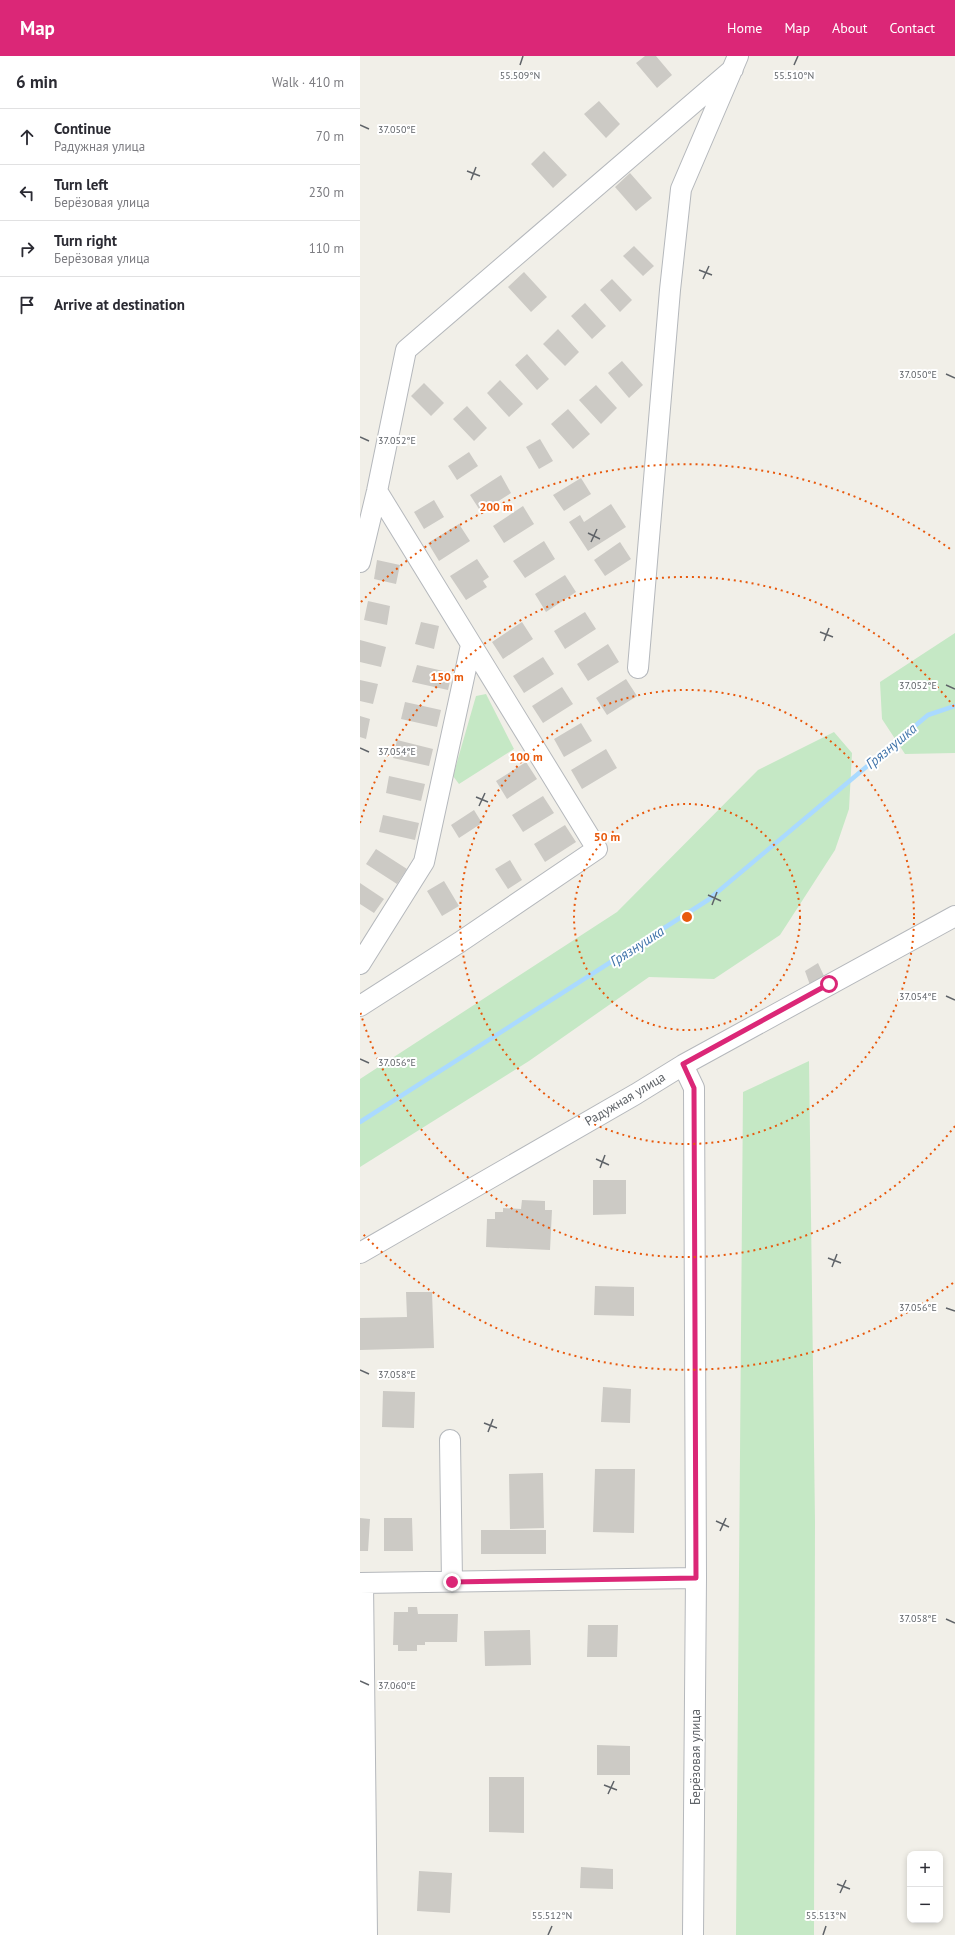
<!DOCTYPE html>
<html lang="en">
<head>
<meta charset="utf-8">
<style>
	:root { --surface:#fff; --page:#f2f2f3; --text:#2b2b33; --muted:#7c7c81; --line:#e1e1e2; --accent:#db2777 }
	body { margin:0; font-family:"PT Sans",sans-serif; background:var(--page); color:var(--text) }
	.controls { position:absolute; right:12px; bottom:12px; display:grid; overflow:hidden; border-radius:8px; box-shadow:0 2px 6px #0003 }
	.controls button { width:36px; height:36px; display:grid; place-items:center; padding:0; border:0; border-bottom:1px solid var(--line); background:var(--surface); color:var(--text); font:20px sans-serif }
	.stop { position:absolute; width:12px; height:12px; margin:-9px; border:3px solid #db2777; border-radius:50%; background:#fff }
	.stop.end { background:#db2777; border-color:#fff; box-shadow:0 1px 4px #0008 }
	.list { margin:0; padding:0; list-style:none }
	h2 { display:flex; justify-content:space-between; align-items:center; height:52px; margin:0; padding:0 16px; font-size:17px }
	h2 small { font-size:13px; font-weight:400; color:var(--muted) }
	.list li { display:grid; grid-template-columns:26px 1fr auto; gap:12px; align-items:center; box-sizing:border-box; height:56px; padding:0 16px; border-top:1px solid var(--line) }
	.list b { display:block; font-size:15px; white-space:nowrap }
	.list p { margin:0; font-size:13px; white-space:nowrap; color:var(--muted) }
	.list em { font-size:13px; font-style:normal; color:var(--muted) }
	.icon { flex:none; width:22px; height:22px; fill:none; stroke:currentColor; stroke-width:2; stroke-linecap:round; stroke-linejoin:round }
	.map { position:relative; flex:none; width:595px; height:1879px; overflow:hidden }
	header { display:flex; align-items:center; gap:24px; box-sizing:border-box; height:56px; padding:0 20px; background:var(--accent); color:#fff }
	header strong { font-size:19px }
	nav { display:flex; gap:22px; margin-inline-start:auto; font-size:14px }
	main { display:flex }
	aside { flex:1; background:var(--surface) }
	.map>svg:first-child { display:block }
	.green { fill:#c5e8c5 }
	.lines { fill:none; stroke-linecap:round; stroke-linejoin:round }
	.stream { stroke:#aadaff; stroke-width:4.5 }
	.building { fill:#cccac5 }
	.minor-casing { stroke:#b5b8bc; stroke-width:22 }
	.minor { stroke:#fff; stroke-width:20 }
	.route { stroke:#db2777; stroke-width:5 }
	.ticks { fill:none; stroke:#5f6368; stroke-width:1.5 }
	.ring { fill:none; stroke:#e8590c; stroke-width:2; stroke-dasharray:2 4 }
	.labels { text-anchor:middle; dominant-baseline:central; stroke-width:4; stroke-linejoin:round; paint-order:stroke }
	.street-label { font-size:13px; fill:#5f6368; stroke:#fff }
	.water-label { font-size:14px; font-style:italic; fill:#4174aa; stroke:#fff }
	.ticks-label { font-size:10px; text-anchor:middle; fill:#5f6368; stroke:#fff; stroke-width:4; stroke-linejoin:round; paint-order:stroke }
	.centre { fill:#e8590c; stroke:#fff; stroke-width:2 }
	.ring-label { font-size:12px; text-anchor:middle; font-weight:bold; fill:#e8590c; stroke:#fff; stroke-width:4; stroke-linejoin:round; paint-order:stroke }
</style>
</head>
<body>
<header>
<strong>Map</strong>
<nav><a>Home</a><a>Map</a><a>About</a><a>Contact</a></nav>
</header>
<main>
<aside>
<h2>6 min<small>Walk · 410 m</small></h2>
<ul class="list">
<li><svg class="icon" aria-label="ahead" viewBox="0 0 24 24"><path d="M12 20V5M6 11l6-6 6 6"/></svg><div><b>Continue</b><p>Радужная улица</p></div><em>70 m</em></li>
<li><svg class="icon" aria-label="left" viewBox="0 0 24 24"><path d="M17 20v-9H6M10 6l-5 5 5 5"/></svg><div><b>Turn left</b><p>Берёзовая улица</p></div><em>230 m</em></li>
<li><svg class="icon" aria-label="right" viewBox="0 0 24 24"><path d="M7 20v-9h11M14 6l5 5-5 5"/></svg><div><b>Turn right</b><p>Берёзовая улица</p></div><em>110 m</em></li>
<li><svg class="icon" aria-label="arrive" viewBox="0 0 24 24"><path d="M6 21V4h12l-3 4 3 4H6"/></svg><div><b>Arrive at destination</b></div></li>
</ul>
</aside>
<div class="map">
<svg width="595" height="1879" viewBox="0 0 595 1879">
	<rect width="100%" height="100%" fill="#f1efe8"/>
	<path class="green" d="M595 577V697L545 698 522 663 520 626Z
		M126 638 154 693 99 728 93 720 116 640Z
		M474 676 492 697 489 753 475 794 420 879 354 923 289 921 169 1005 0 1111V1023L257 856 398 714Z
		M449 1005 455 1466 454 1879H376L383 1036Z"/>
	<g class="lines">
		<path class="stream" d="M0 1066 348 844 568 659 595 650"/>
	</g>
	<path class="building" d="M285 0H296L312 19 297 32 276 7Z
		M239 45 260 68 246 82 224 58Z
		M184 95 207 119 193 132 171 108Z
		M270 117 292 142 276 155 255 131Z
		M274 190 294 210 283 220 263 200Z
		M164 216 187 241 171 256 148 231Z
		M252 223 272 244 260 256 240 234Z
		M225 247 246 270 232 283 211 260Z
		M198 273 219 296 205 310 183 288Z
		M167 298 189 323 177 334 155 309Z
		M262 305 283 329 269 342 248 317Z
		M140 324 163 348 149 361 127 337Z
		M64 327 84 347 71 360 51 340Z
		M236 329 257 352 241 368 219 344Z
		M107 350 127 372 114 385 93 363Z
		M208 353 230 378 213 393 191 368Z
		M180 383 193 405 179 413 166 391Z
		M109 396 118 410 97 424 88 410Z
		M141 419 151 437 121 456 110 439Z
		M221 422 231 438 204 455 193 439Z
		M74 444 84 461 64 473 54 456Z
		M251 448 266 471 228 495 209 466 220 459 224 466Z
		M163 450 174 468 144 487 133 470Z
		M99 468 110 485 79 505 68 487Z
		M184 485 195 503 165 522 153 505Z
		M260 486 271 503 245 520 234 504Z
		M117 503 129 521 123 525 127 531 106 544 90 520Z
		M17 504 40 509 36 528 14 523Z
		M205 519 216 536 186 556 175 538Z
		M8 545 30 550 27 569 4 564Z
		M225 556 236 573 205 593 194 575Z
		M61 566 79 570 74 593 55 588Z
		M162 566 173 583 143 603 132 586Z
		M0 584 26 591 21 611 0 606Z
		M248 588 259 606 228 625 217 608Z
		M183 601 194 618 164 637 153 620Z
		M57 609 92 617 88 634 52 626Z
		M266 623 277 640 247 659 236 642Z
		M0 624 18 628 13 648 0 645Z
		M202 631 213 648 183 667 172 650Z
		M45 646 81 654 77 671 41 663Z
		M0 660 10 663 6 683 0 681Z
		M221 667 232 685 204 701 194 683Z
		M37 684 73 693 69 710 33 702Z
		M246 693 257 712 222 733 211 714Z
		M166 706 177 723 147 743 136 725Z
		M29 720 65 728 61 745 26 737Z
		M183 740 194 757 163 776 152 759Z
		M114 754 122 767 99 782 91 769Z
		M23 759 59 767 55 784 19 776Z
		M205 769 216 786 185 806 174 788Z
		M16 793 47 813 37 828 6 808Z
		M150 804 162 824 148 833 135 813Z
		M84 825 99 850 82 860 67 835Z
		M0 827 24 843 14 857 0 848Z
		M458 907 464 920 450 929 445 915Z
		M233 1124H266V1158L233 1159Z
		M162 1144 185 1145V1154H192L190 1194 126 1191 127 1163H135V1156H143V1152L161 1153Z
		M235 1230 274 1231V1260L234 1259Z
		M46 1236H72L74 1292 0 1294V1262L47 1261Z
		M243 1331 271 1333 270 1367 241 1366Z
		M23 1335 55 1336 54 1372 22 1371Z
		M235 1413H275L274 1477 233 1476Z
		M183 1417 184 1472 150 1473 149 1418Z
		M0 1462 10 1463 8 1495H0Z
		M24 1462H52L53 1495H24Z
		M121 1474H186V1498H121Z
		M48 1551H57L58 1558H98L97 1586H65V1589H57V1595H38V1589H33L34 1556H48Z
		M228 1569H258L257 1601H227Z
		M170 1574 171 1609 125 1610 124 1575Z
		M237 1689 270 1690V1719H237Z
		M129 1721H164V1777L129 1776Z
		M221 1811 253 1813V1833L220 1832Z
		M59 1815 92 1817 90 1857 57 1855Z"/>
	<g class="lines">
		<g class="minor-casing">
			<path id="minor" d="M0 506 17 435 46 294 373 13
				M278 612 310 234 321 133 378 0
				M0 908 64 806 111 589
				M0 950 100 886 237 793 17 435
				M323 1009 334 1032 336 1522 333 1879
				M0 1197 276 1038 323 1009 595 860
				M90 1384 92 1526
				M0 1527 336 1522
				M3 1527 7 1879"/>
		</g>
		<use href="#minor" class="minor"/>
	</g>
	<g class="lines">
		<path class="route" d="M92 1526 336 1522 334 1032 323 1008 469 928"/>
	</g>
	<path class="ticks" d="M160 9 163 0M434 9 438 0M0 69 9 73M107 115 120 120M111 124 116 111M339 214 352 219M343 223 349 210M586 318 595 322M0 381 9 385M228 477 240 483M231 486 237 473M460 576 473 581M464 585 469 572M586 629 595 633M0 692 9 696M116 741 128 746M119 750 125 737M348 839 361 845M352 849 357 836M586 940 595 944M0 1003 9 1007M236 1103 249 1109M240 1112 245 1099M468 1202 481 1207M472 1211 477 1198M586 1252 595 1255M0 1314 9 1318M124 1367 137 1372M128 1376 133 1363M356 1465 369 1471M360 1475 366 1462M586 1563 595 1567M0 1625 9 1629M244 1729 257 1734M248 1738 254 1725M477 1828 490 1833M480 1837 486 1824M188 1879 192 1870M463 1879 466 1870"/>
	<g class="ring">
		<circle cx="327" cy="861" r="113"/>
		<circle cx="327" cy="861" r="227"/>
		<path d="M595 1070A340 340 0 0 1 0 955M0 767A340 340 0 0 1 595 652"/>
		<path d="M593 1227A453 453 0 0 1 1 1176M1 546A453 453 0 0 1 593 495"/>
	</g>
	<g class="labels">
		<g class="street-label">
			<text transform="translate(265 1043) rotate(-31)">Радужная улица</text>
			<text transform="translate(335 1701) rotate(-90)">Берёзовая улица</text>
		</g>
		<g class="water-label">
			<text transform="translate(531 690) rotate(-40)">Грязнушка</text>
			<text transform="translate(277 890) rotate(-33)">Грязнушка</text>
		</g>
	</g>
	<g class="ticks-label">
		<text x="160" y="23">55.509°N</text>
		<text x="434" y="23">55.510°N</text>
		<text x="37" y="77">37.050°E</text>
		<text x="558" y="322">37.050°E</text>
		<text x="37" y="388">37.052°E</text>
		<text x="558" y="633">37.052°E</text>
		<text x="37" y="699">37.054°E</text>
		<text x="558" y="944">37.054°E</text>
		<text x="37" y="1010">37.056°E</text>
		<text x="558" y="1255">37.056°E</text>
		<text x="37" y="1322">37.058°E</text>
		<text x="558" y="1566">37.058°E</text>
		<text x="37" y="1633">37.060°E</text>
		<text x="192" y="1863">55.512°N</text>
		<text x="466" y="1863">55.513°N</text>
	</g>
	<circle cx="327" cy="861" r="6" class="centre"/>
	<g class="ring-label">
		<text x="136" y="455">200 m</text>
		<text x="87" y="625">150 m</text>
		<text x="166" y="705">100 m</text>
		<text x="247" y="785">50 m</text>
	</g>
</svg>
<div class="controls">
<button>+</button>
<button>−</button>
</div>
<div class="stop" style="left:469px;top:928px"></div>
<div class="stop end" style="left:92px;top:1526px"></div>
</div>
</main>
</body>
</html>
